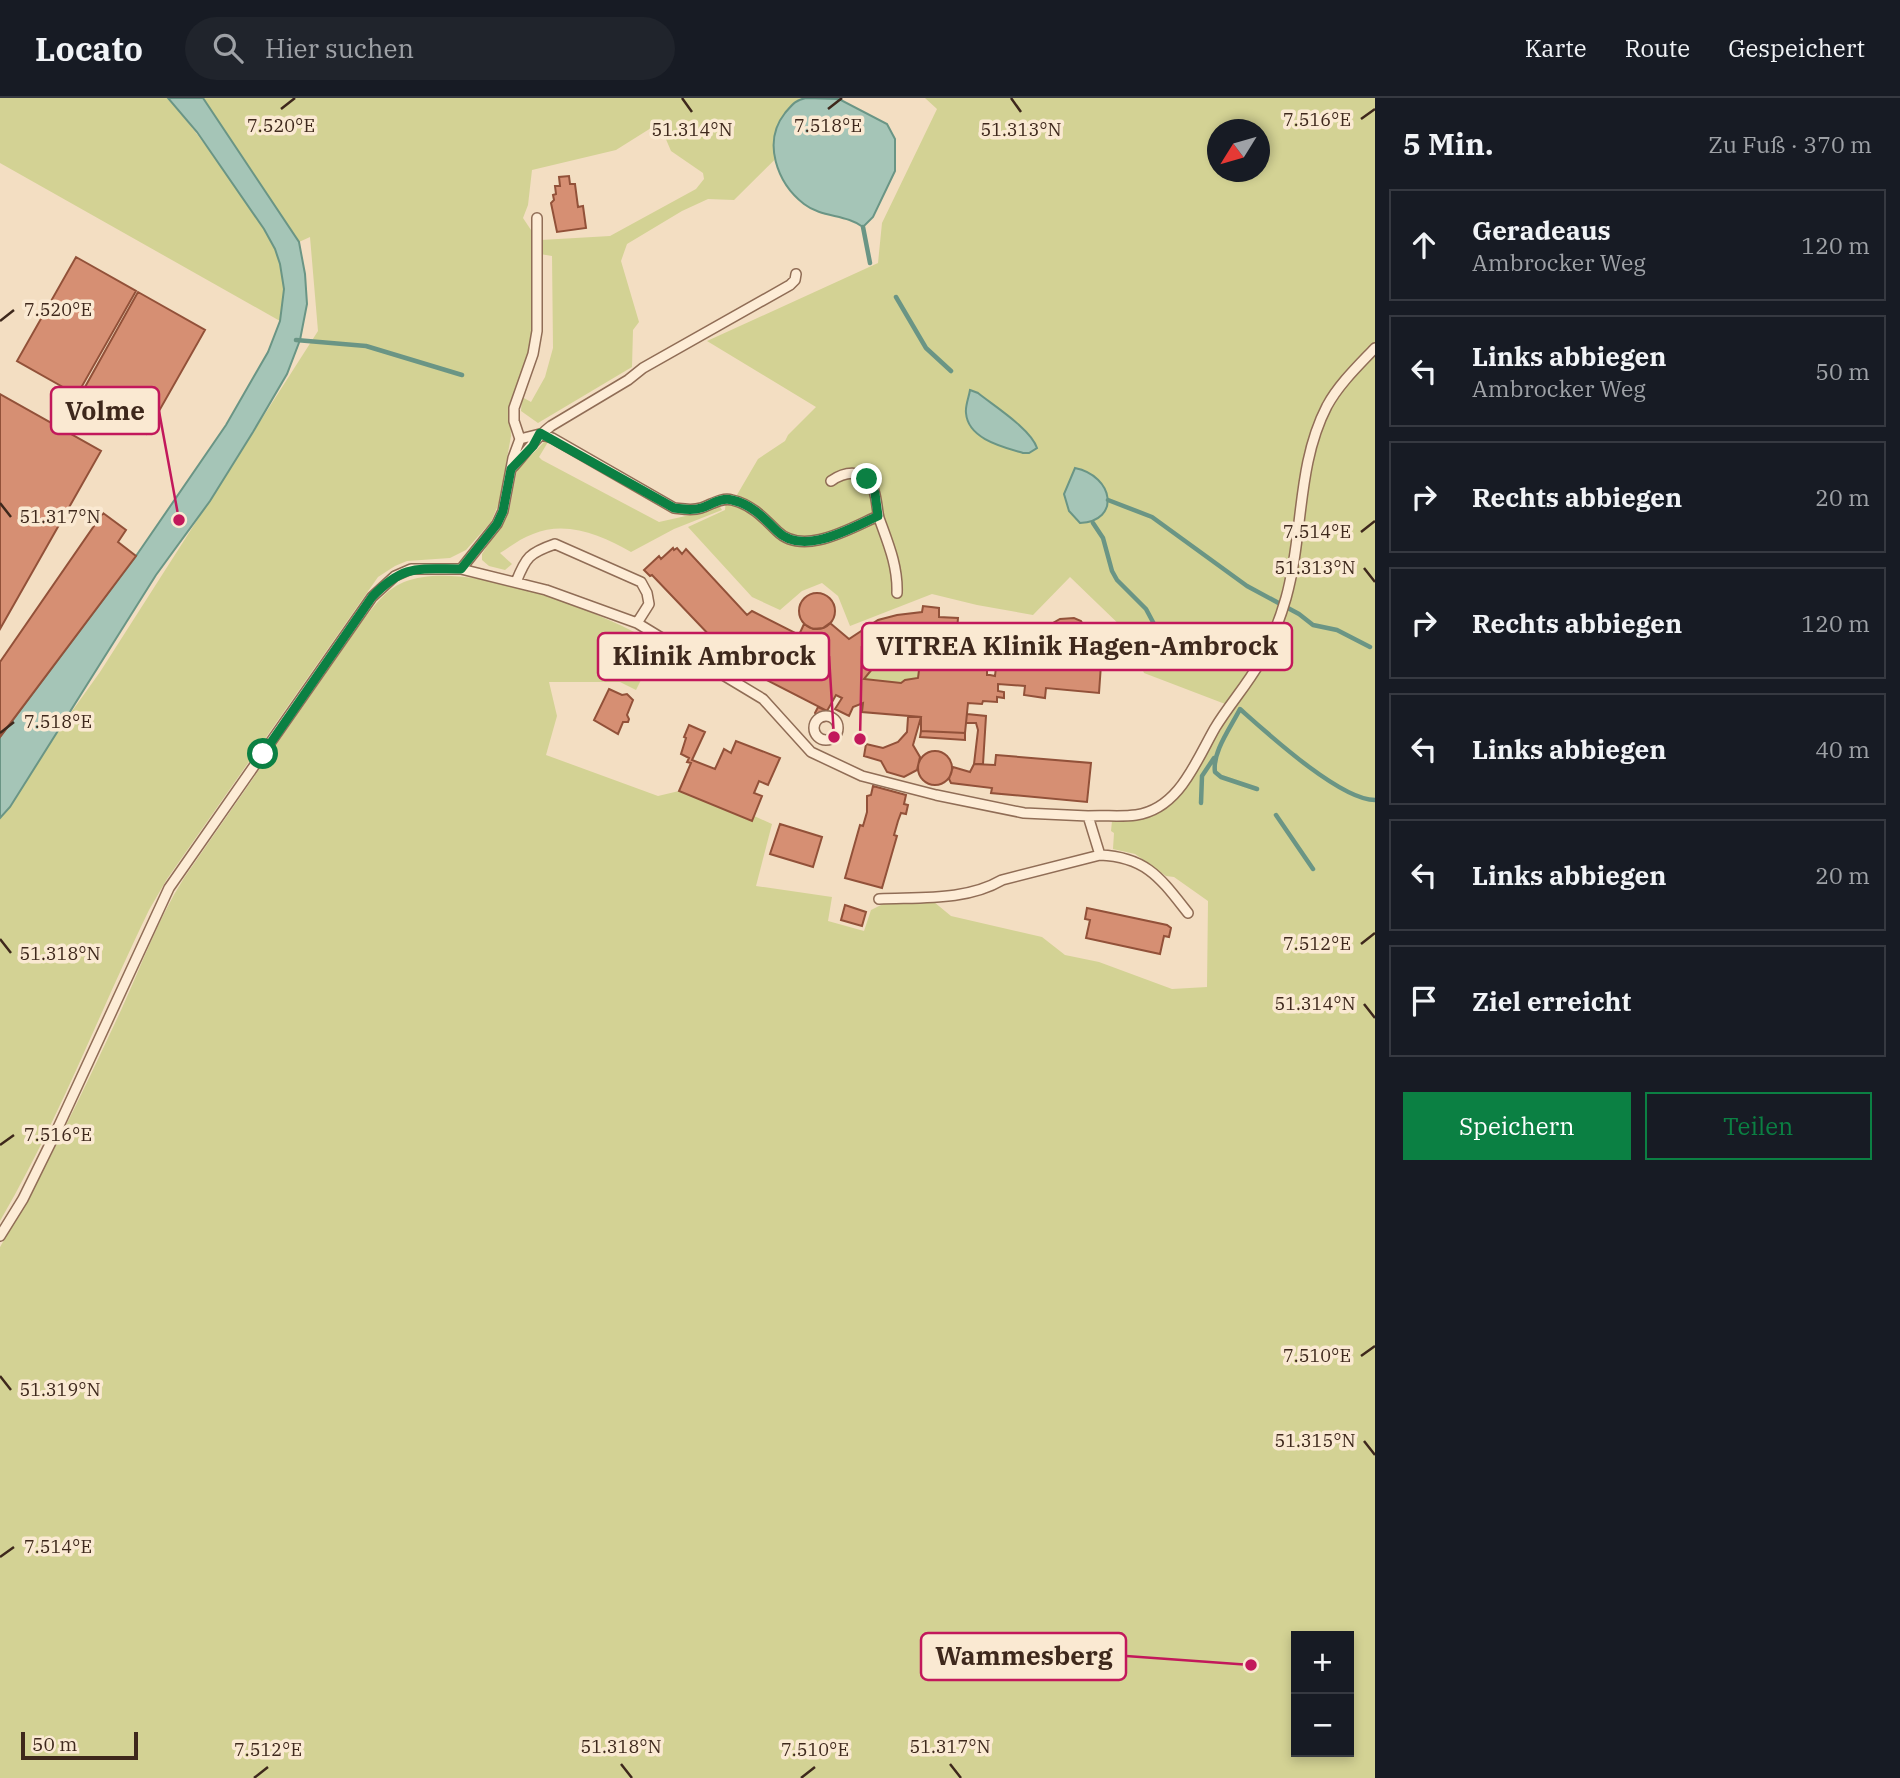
<!DOCTYPE html>
<html lang="de">
<head>
<meta charset="utf-8">
<style>
	:root { --surface:#171b24; --page:#20242c; --text:#f1f3f6; --muted:#9ea1a6; --line:#363941; --accent:#0b8043 }
	body { margin:0; font-family:"IBM Plex Serif",serif; background:var(--page); color:var(--text) }
	.controls { position:absolute; right:21px; bottom:21px; display:grid; overflow:hidden; border-radius:0px; box-shadow:0 4px 10px #0003 }
	.controls button { width:63px; height:63px; display:grid; place-items:center; padding:0; border:0; border-bottom:2px solid var(--line); background:var(--surface); color:var(--text); font:35px sans-serif }
	.compass { position:absolute; left:1207px; top:21px; width:63px; height:63px; border-radius:50%; background:var(--surface); box-shadow:0 4px 10px #0003; rotate:233deg }
	.scale { position:absolute; left:21px; bottom:18px; width:117px; box-sizing:border-box; padding-left:7px; border:4px solid #3e281c; border-top:0; font-size:19px; line-height:24px; white-space:nowrap; color:#3e281c; -webkit-text-stroke:5px #fae9d2; paint-order:stroke }
	.stop { position:absolute; width:21px; height:21px; margin:-16px; border:5px solid #0b8043; border-radius:50%; background:#fff }
	.stop.end { background:#0b8043; border-color:#fff; box-shadow:0 2px 7px #0008 }
	.list { margin:0; padding:0; list-style:none }
	h2 { display:flex; justify-content:space-between; align-items:center; height:91px; margin:0; padding:0 28px; font-size:30px }
	h2 small { font-size:23px; font-weight:400; color:var(--muted) }
	.list li { display:grid; grid-template-columns:46px 1fr auto; gap:21px; align-items:center; box-sizing:border-box; height:112px; margin:0 14px 14px; padding:0 14px; border:2px solid var(--line); border-radius:0px }
	.list b { display:block; font-size:26px; white-space:nowrap }
	.list p { margin:0; font-size:23px; white-space:nowrap; color:var(--muted) }
	.list em { font-size:23px; font-style:normal; color:var(--muted) }
	.actions { display:flex; gap:14px; padding:21px 28px }
	.actions a { flex:1; padding:16px 0; border:2px solid var(--accent); border-radius:0px; text-align:center; font-size:24px; color:var(--accent) }
	.actions .main { background:var(--accent); color:#fff }
	.icon { flex:none; width:38px; height:38px; fill:none; stroke:currentColor; stroke-width:2; stroke-linecap:round; stroke-linejoin:round }
	.map { position:relative; flex:none; width:1375px; height:1680px; overflow:hidden }
	header { display:flex; align-items:center; gap:42px; box-sizing:border-box; height:98px; padding:0 35px; background:var(--surface); border-bottom:2px solid var(--line) }
	header strong { font-size:33px }
	nav { display:flex; gap:38px; margin-inline-start:auto; font-size:24px }
	.search { width:490px; height:63px; background:var(--page); display:flex; align-items:center; gap:18px; box-sizing:border-box; padding:0 24px; border-radius:38px; color:var(--muted); font-size:26px }
	main { display:flex }
	aside { flex:1; background:var(--surface) }
	.map>svg:first-child { display:block }
	.green { fill:#d3d294; fill-rule:evenodd }
	.water { fill:#a5c5b7; stroke:#6a9585; stroke-width:2 }
	.lines { fill:none; stroke-linecap:round; stroke-linejoin:round }
	.stream { stroke:#6a9585; stroke-width:4.5 }
	.building { fill:#d68f73; stroke:#925139; stroke-width:2; fill-rule:evenodd }
	.service-casing { stroke:#906d56; stroke-width:12 }
	.service { stroke:#fdecd6; stroke-width:9 }
	.route { stroke:#0b8043; stroke-width:9 }
	.ticks { fill:none; stroke:#3e281c; stroke-width:2.5 }
	.ticks-label { font-size:18px; text-anchor:middle; fill:#3e281c; stroke:#fae9d2; stroke-width:7; stroke-linejoin:round; paint-order:stroke }
	.leader { fill:none; stroke:#c2185b; stroke-width:2.5 }
	.callout-dot { fill:#c2185b; stroke:#fae9d2; stroke-width:2.5 }
	.callout { fill:#fae9d2; stroke:#c2185b; stroke-width:2.5 }
	.callout-label { font-size:26px; text-anchor:middle; font-weight:bold; fill:#3e281c }
</style>
</head>
<body>
<header>
<strong>Locato</strong>
<div class="search"><svg class="icon" aria-label="search" viewBox="0 0 24 24"><circle cx="10" cy="10" r="6"/><path d="M15 15l6 6"/></svg>Hier suchen</div>
<nav><a>Karte</a><a>Route</a><a>Gespeichert</a></nav>
</header>
<main>
<div class="map">
<svg width="1375" height="1680" viewBox="0 0 1375 1680">
	<rect width="100%" height="100%" fill="#f3dec2"/>
	<path class="green" d="M0 0H168C194 31 217 62 239 95 254 117 273 139 280 165 285 184 284 204 280 223L0 65Z
		M203 0H837L734 102 708 101 682 113 627 146 621 163 639 224 633 232 632 269 538 325 521 313 522 299 531 304 545 279 553 250 552 158 540 156 541 142 610 138 696 91 704 81 703 75 671 53 659 25 616 52 532 72 528 107 523 120 533 135 534 231 529 261 510 308 511 338 499 405 491 424 466 452 450 460 407 463 395 468 378 479 167 781 149 812C99 915 58 1024 0 1123V714L100 574 318 233 310 139 299 144Z
		M925 0H1375V1680H0V1149C46 1072 84 992 122 910 142 866 158 821 184 780L358 529C371 512 384 492 404 484 458 463 560 500 611 523 641 536 669 553 696 570L694 575 654 556 636 592 620 584H549L557 618 546 657 658 698 679 693 751 723 754 718 772 726 756 788 832 799 828 823 864 833 871 812 883 806 934 804 951 818 1042 839 1065 857 1099 864 1172 891 1207 889 1208 803 1174 779 1166 778 1135 756 1113 751 1114 735 1111 733 1112 723 1165 711 1177 700 1233 609 1144 575 1127 534 1070 479 1033 517 977 507 932 496 850 528 838 498 822 485 802 493 780 512 752 499 688 429 725 412 726 401 734 402 758 361 785 343 788 337 816 309 707 243 878 165 882 125 937 11ZM1218 32H1260V74H1218ZM1296 1538H1349V1654H1296Z
		M544 344H548L539 359 542 362 659 424 699 415 719 407 722 412 674 431 631 454C602 437 566 422 533 436 521 440 510 449 500 455L512 466 505 472 489 468 482 462V456L509 414 517 372Z
		M911 549H922L918 580 905 582 901 585 864 581C876 562 889 553 911 549Z"/>
	<path class="water" d="M168 0H203L299 144 305 176 307 206 300 242 287 276 253 334 210 403 156 477 10 709 0 720V639L136 458 226 327 268 254 280 223 284 191 280 166 275 151 264 131 197 34Z
		M806 0 839 1 887 26 895 41V73L873 119 863 129C846 116 822 120 804 106 777 85 762 44 785 15 792 7 795 2 806 0Z
		M970 292 978 295C994 308 1031 331 1037 350L1029 355H1023C1003 349 968 341 966 315 965 308 969 299 970 292Z
		M1075 370C1114 378 1121 423 1080 425L1069 413 1064 396Z"/>
	<g class="lines">
		<path class="stream" d="M863 129 870 165
			M896 199 926 250 951 273
			M296 242 366 248 462 277
			M1108 402 1152 419 1247 488 1299 516 1313 527 1337 532 1370 549
			M1093 425 1103 440 1112 473 1117 482 1146 511 1161 539 1178 551 1191 566
			M1257 691 1221 679 1215 674C1212 654 1231 629 1240 611 1267 635 1340 702 1375 702
			M1201 705 1202 678 1214 660
			M1276 717 1313 771"/>
	</g>
	<path class="building" d="M569 78 570 86H575L578 109 583 108 586 130 557 134 551 105 554 102 553 97 556 96 555 88H560L559 79Z
		M76 159 136 193 77 297 17 263Z
		M138 194 205 232 146 336 80 298Z
		M0 296 101 353 0 531Z
		M103 415 126 432 118 444 136 458 0 639V564Z
		M673 450 674 452 677 450 682 456 686 451 747 517 752 513 799 537 804 526 813 531 823 530 830 525 849 541 878 522 897 517 922 514 923 508 939 510V519L958 520 954 570 987 572V577H990L995 578 998 550 1026 553 1027 537 1034 532 1048 533 1053 525 1060 521 1074 520 1081 523 1089 537 1103 538 1099 595 1046 590 1045 600 1024 597 1025 588 998 586V593L1004 594V600L997 599V604L983 603 982 606 968 605 965 635 921 633V619L862 614 863 605 853 609 849 618 835 611 842 600 836 597 827 613 716 556 714 542 652 477 650 478 644 472 659 458 661 461ZM911 549H922L918 580 905 582 901 585 864 581 881 560 896 552Z
		M799 513a18 18 0 1 1 36 0a18 18 0 1 1-36 0Z
		M609 591 622 597 627 596 633 602 627 617 629 621 628 624H623L618 636 594 622Z
		M818 609 827 613V623L821 624 815 615Z
		M967 616 986 618 983 666H974L978 632 976 625H966Z
		M908 619H921L913 647 920 659 917 672 904 679 887 674 881 663 864 658 866 646 883 650 898 644 907 634Z
		M689 627 705 634 692 662 715 671 724 651 731 655 736 643 780 660 768 687 759 683 754 695 762 698 752 723 679 693 691 665 687 664 689 660 681 656 686 640 684 639Z
		M921 633 965 635V642L920 639Z
		M918 670a17 17 0 1 1 34 0a17 17 0 1 1-34 0Z
		M996 657 1091 665 1087 704 991 695 992 690 951 685 949 681 953 669 970 674 974 666 995 667Z
		M873 688 906 697 904 706 908 707 906 716 901 715 898 723 894 737 897 738 882 790 845 780 860 727 863 728 867 714V698L871 697Z
		M780 726 822 739 813 769 770 756Z
		M845 807 866 814 862 828 841 822Z
		M1087 810 1167 827 1171 830 1169 839 1164 838 1160 856 1086 840 1090 822 1085 821Z"/>
	<g class="lines">
		<g class="service-casing">
			<path id="service" d="M520 341 540 336 552 340 674 410C683 411 692 413 701 410 711 407 721 399 732 402 751 406 764 420 777 433 803 459 851 430 878 418
				M512 370C525 356 536 339 551 328L628 282 643 270 790 187 795 182 796 176
				M831 383C847 372 867 371 874 393 877 402 877 412 879 420 888 445 898 468 897 495
				M461 471 497 426 503 413 513 360 520 341 514 323V310L533 256 537 233V120
				M516 484C526 459 529 455 555 446L641 484 647 495 649 506 637 525
				M814 630a12 12 0 1 1 24 0a12 12 0 1 1-24 0Z
				M1088 718C1104 717 1121 719 1136 717 1179 711 1196 663 1215 630 1229 607 1247 587 1260 564 1271 544 1280 521 1286 500 1304 436 1296 368 1327 308 1339 286 1358 268 1375 250
				M1100 757C1147 759 1161 781 1188 815
				M0 1138 23 1101 56 1034 169 790 372 499 395 478 411 471H461L546 492 637 525 660 539 763 601 811 654 862 678 936 697 1024 715 1088 718 1100 757 1002 782C966 803 920 799 879 801"/>
		</g>
		<use href="#service" class="service"/>
	</g>
	<g class="lines">
		<path class="route" d="M263 656 372 499C404 466 417 471 461 471L497 426 503 413 511 371 533 348 540 335 674 410C683 411 692 413 701 410 711 407 721 399 732 402 751 406 764 420 777 433 803 459 851 430 878 418L875 395 867 381"/>
	</g>
	<path class="ticks" d="M682 0 692 14M1011 0 1021 14M281 11 295 0M828 11 842 0M1361 21 1375 11M0 223 14 212M0 405 11 419M1361 434 1375 423M1364 470 1375 484M0 635 14 624M0 841 11 855M1361 846 1375 835M1364 906 1375 920M0 1047 14 1037M1361 1258 1375 1248M0 1278 11 1292M1364 1343 1375 1357M0 1459 14 1449M621 1666 632 1680M950 1666 961 1680M254 1680 268 1669M801 1680 815 1669"/>
	<g class="ticks-label">
		<text x="1317" y="28">7.516°E</text>
		<text x="281" y="34">7.520°E</text>
		<text x="828" y="34">7.518°E</text>
		<text x="692" y="38">51.314°N</text>
		<text x="1021" y="38">51.313°N</text>
		<text x="58" y="218">7.520°E</text>
		<text x="60" y="425">51.317°N</text>
		<text x="1317" y="440">7.514°E</text>
		<text x="1315" y="476">51.313°N</text>
		<text x="58" y="630">7.518°E</text>
		<text x="1317" y="852">7.512°E</text>
		<text x="60" y="862">51.318°N</text>
		<text x="1315" y="912">51.314°N</text>
		<text x="58" y="1043">7.516°E</text>
		<text x="1317" y="1264">7.510°E</text>
		<text x="60" y="1298">51.319°N</text>
		<text x="1315" y="1349">51.315°N</text>
		<text x="58" y="1455">7.514°E</text>
		<text x="621" y="1655">51.318°N</text>
		<text x="950" y="1655">51.317°N</text>
		<text x="268" y="1658">7.512°E</text>
		<text x="815" y="1658">7.510°E</text>
	</g>
	<path class="leader" d="M179 422L159 313M860 641L862 548M834 639L829 558M1251 1567L1126 1558"/>
	<g class="callout-dot">
		<circle cx="179" cy="422" r="7"/>
		<circle cx="860" cy="641" r="7"/>
		<circle cx="834" cy="639" r="7"/>
		<circle cx="1251" cy="1567" r="7"/>
	</g>
	<g class="callout">
		<rect x="51" y="289" width="108" height="47" rx="7"/>
		<rect x="862" y="525" width="430" height="47" rx="7"/>
		<rect x="598" y="535" width="231" height="47" rx="7"/>
		<rect x="921" y="1535" width="205" height="47" rx="7"/>
	</g>
	<g class="callout-label">
		<text x="105" y="322">Volme</text>
		<text x="1077" y="557">VITREA Klinik Hagen-Ambrock</text>
		<text x="714" y="567">Klinik Ambrock</text>
		<text x="1024" y="1567">Wammesberg</text>
	</g>
</svg>
<div class="controls">
<button>+</button>
<button>−</button>
</div>
<svg class="compass" viewBox="-18 -18 36 36"><path d="M0-13l5 13h-10z" fill="#e53935"/><path d="M0 13l5-13h-10z" fill="#9ea1a6"/></svg>
<div class="scale">50 m</div>
<div class="stop" style="left:263px;top:656px"></div>
<div class="stop end" style="left:867px;top:381px"></div>
</div>
<aside>
<h2>5 Min.<small>Zu Fuß · 370 m</small></h2>
<ul class="list">
<li><svg class="icon" aria-label="ahead" viewBox="0 0 24 24"><path d="M12 20V5M6 11l6-6 6 6"/></svg><div><b>Geradeaus</b><p>Ambrocker Weg</p></div><em>120 m</em></li>
<li><svg class="icon" aria-label="left" viewBox="0 0 24 24"><path d="M17 20v-9H6M10 6l-5 5 5 5"/></svg><div><b>Links abbiegen</b><p>Ambrocker Weg</p></div><em>50 m</em></li>
<li><svg class="icon" aria-label="right" viewBox="0 0 24 24"><path d="M7 20v-9h11M14 6l5 5-5 5"/></svg><div><b>Rechts abbiegen</b></div><em>20 m</em></li>
<li><svg class="icon" aria-label="right" viewBox="0 0 24 24"><path d="M7 20v-9h11M14 6l5 5-5 5"/></svg><div><b>Rechts abbiegen</b></div><em>120 m</em></li>
<li><svg class="icon" aria-label="left" viewBox="0 0 24 24"><path d="M17 20v-9H6M10 6l-5 5 5 5"/></svg><div><b>Links abbiegen</b></div><em>40 m</em></li>
<li><svg class="icon" aria-label="left" viewBox="0 0 24 24"><path d="M17 20v-9H6M10 6l-5 5 5 5"/></svg><div><b>Links abbiegen</b></div><em>20 m</em></li>
<li><svg class="icon" aria-label="arrive" viewBox="0 0 24 24"><path d="M6 21V4h12l-3 4 3 4H6"/></svg><div><b>Ziel erreicht</b></div></li>
</ul>
<div class="actions"><a class="main">Speichern</a><a>Teilen</a></div>
</aside>
</main>
</body>
</html>
